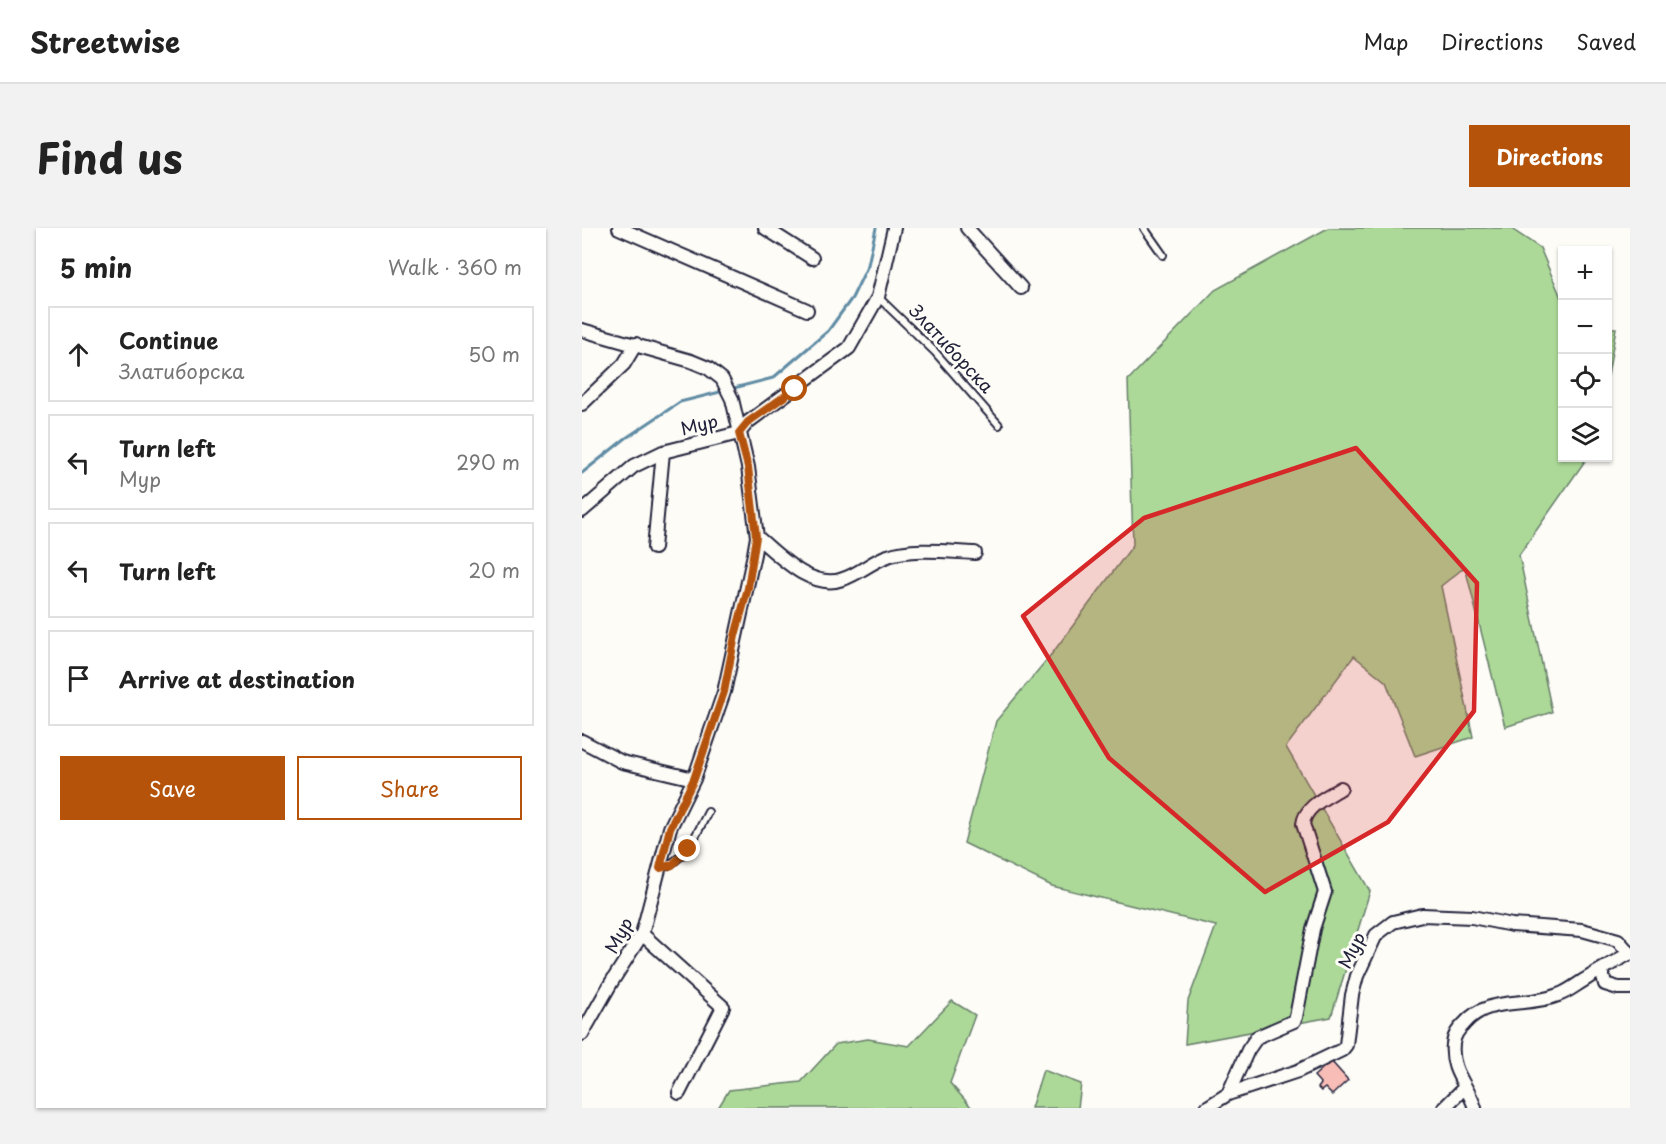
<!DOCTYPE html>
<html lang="en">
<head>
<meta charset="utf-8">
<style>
	:root { --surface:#fff; --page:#f2f2f2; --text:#222; --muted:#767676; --line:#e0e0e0; --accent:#b45309 }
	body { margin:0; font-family:"Playpen Sans",sans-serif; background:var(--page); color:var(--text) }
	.controls { position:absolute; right:18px; top:18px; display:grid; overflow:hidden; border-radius:0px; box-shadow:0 2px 4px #0004 }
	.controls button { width:54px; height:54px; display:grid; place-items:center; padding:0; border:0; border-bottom:2px solid var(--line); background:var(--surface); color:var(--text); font:30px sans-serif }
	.stop { position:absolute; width:18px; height:18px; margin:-14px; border:4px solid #b45309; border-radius:50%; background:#fff }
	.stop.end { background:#b45309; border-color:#fff; box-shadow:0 2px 6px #0008 }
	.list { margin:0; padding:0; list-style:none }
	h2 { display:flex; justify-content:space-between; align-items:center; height:78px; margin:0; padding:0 24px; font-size:26px }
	h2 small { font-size:20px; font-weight:400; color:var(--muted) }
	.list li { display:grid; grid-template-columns:39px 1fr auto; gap:18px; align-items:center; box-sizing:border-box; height:96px; margin:0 12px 12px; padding:0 12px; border:2px solid var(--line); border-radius:0px }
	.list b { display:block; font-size:22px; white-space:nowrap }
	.list p { margin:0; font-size:20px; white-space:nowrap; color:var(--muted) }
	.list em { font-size:20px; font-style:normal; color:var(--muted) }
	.actions { display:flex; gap:12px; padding:18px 24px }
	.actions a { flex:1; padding:14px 0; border:2px solid var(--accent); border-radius:0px; text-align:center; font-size:21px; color:var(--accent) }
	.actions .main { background:var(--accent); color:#fff }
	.icon { flex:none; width:33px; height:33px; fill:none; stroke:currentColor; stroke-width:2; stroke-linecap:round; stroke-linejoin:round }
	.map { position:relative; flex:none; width:1048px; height:880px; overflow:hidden; border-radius:0px }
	header { display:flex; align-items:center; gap:36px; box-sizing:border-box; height:84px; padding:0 30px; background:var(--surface); border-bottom:2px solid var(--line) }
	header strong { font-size:28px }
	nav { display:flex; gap:33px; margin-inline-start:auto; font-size:21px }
	.intro { display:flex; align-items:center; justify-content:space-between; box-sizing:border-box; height:144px; padding:0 36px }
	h1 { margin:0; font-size:42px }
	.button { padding:15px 27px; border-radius:0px; background:var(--accent); color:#fff; font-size:21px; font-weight:700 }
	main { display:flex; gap:36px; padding:0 36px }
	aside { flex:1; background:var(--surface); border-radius:0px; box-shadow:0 2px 4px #0004 }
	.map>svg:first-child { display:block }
	.green { fill:#acd998; stroke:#677e6a; stroke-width:1.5 }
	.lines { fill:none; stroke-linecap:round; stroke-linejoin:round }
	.stream { stroke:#608ca4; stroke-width:3 }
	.building { fill:#f9bdb7; stroke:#22223b; stroke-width:1.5 }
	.service-casing { stroke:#22223b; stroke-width:10 }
	.minor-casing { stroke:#22223b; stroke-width:16 }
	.service { stroke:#fdfcf7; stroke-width:6 }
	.minor { stroke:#fdfcf7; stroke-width:12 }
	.route { stroke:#b45309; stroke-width:8 }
	.marked { fill:#d62828; fill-opacity:0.2; stroke:#d62828; stroke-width:4.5; stroke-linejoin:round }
	.labels { text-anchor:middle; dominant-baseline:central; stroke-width:6; stroke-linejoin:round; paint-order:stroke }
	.street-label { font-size:18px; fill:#22223b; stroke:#fdfcf7 }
</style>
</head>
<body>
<header>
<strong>Streetwise</strong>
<nav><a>Map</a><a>Directions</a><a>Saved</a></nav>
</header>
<div class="intro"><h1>Find us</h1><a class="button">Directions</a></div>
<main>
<aside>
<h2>5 min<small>Walk · 360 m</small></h2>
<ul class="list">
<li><svg class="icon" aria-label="ahead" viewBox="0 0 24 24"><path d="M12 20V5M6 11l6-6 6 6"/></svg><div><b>Continue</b><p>Златиборска</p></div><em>50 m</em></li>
<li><svg class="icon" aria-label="left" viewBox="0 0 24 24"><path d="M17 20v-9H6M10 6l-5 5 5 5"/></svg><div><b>Turn left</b><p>Мур</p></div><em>290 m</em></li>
<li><svg class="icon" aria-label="left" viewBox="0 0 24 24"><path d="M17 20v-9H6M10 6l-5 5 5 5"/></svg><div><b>Turn left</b></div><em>20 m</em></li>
<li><svg class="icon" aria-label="arrive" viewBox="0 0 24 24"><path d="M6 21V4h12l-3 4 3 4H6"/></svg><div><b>Arrive at destination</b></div></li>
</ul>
<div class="actions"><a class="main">Save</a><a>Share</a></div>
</aside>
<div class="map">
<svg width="1048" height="880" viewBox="0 0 1048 880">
	<rect width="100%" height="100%" fill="#fdfcf7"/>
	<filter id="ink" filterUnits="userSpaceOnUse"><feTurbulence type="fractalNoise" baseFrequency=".0167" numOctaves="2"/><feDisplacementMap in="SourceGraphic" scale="12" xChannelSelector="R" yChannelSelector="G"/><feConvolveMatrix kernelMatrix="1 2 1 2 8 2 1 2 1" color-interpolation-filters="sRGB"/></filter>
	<g filter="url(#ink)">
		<path class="green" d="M746 0H928L958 20 980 72 981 230H1005L937 327 970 484 923 499 883 339 859 358 891 509 833 528 804 454 772 428 704 519 788 663 749 789 603 816 606 773 634 698 470 658 382 615 414 493 472 423 551 317 546 152 633 62Z
			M1026 100H1034L1026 148Z
			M370 773 393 787 368 855 390 880H136L147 862 219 854 254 816 286 811 327 818Z
			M461 842 499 856 496 880H449Z"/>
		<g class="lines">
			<path class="stream" d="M148 161 191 150 246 103 270 70 286 37 294 0
				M0 245 44 210 98 174 142 163"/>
		</g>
		<path class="building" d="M749 833 766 852 750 867 743 860 739 863 736 860 739 856 732 848Z"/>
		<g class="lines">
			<g class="service-casing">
				<path id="service" d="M562 0 581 27
					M296 69 353 124 417 197
					M78 640C104 633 114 607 126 584"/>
			</g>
			<g class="minor-casing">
				<path id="minor" d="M37 0 225 82
					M183 0 230 30
					M385 0 439 60
					M0 102 109 133 126 140 140 151 150 171 166 239 175 309 172 326 142 464 112 551 88 600 60 706 29 755 0 806
					M0 176 42 136 54 116
					M157 205 166 194 267 120 296 69 312 0
					M0 283 52 238 81 224 157 205
					M175 309C197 327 229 363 261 351 277 346 290 333 306 328 329 319 369 324 393 325
					M72 320 81 224
					M0 513 40 534 112 551
					M60 706 141 779 97 865
					M1019 742 1023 756 1036 760H1048
					M646 866 666 822 675 809 712 793 714 789 731 701 743 664 721 596C723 578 745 569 759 560
					M624 880 646 866 716 843 760 822 764 817 770 767 775 748 794 707 811 694 840 687 890 689 930 697 1000 702 1036 712 1048 726
					M862 880 882 860
					M893 880C886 857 868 844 871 816 872 807 876 802 882 796 906 767 945 780 976 767 986 764 995 756 1004 751 1018 742 1033 734 1048 725"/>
			</g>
			<use href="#service" class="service"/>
			<use href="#minor" class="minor"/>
		</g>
	</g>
	<g class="lines" filter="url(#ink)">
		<path class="route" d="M106 621 90 637 78 640 88 600 112 551 142 464 153 408 166 360 174 309 166 239 157 205 166 194 213 161"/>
	</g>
	<path class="marked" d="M774 220 895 355 892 483 806 594 683 664 527 530 441 388 562 290Z"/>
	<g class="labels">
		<g class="street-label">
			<text transform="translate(370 120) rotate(47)">Златиборска</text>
			<text transform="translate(117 196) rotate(-14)">Мур</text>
			<text transform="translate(36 707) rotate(-62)">Мур</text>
			<text transform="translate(769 722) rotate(-64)">Мур</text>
		</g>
	</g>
</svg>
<div class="controls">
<button>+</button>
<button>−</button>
<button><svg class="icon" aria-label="locate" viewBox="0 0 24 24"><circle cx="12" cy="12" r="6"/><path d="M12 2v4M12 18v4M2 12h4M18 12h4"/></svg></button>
<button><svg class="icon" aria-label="layers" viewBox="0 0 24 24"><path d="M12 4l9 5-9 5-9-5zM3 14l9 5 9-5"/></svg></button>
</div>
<div class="stop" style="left:213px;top:161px"></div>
<div class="stop end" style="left:106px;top:621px"></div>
</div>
</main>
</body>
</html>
